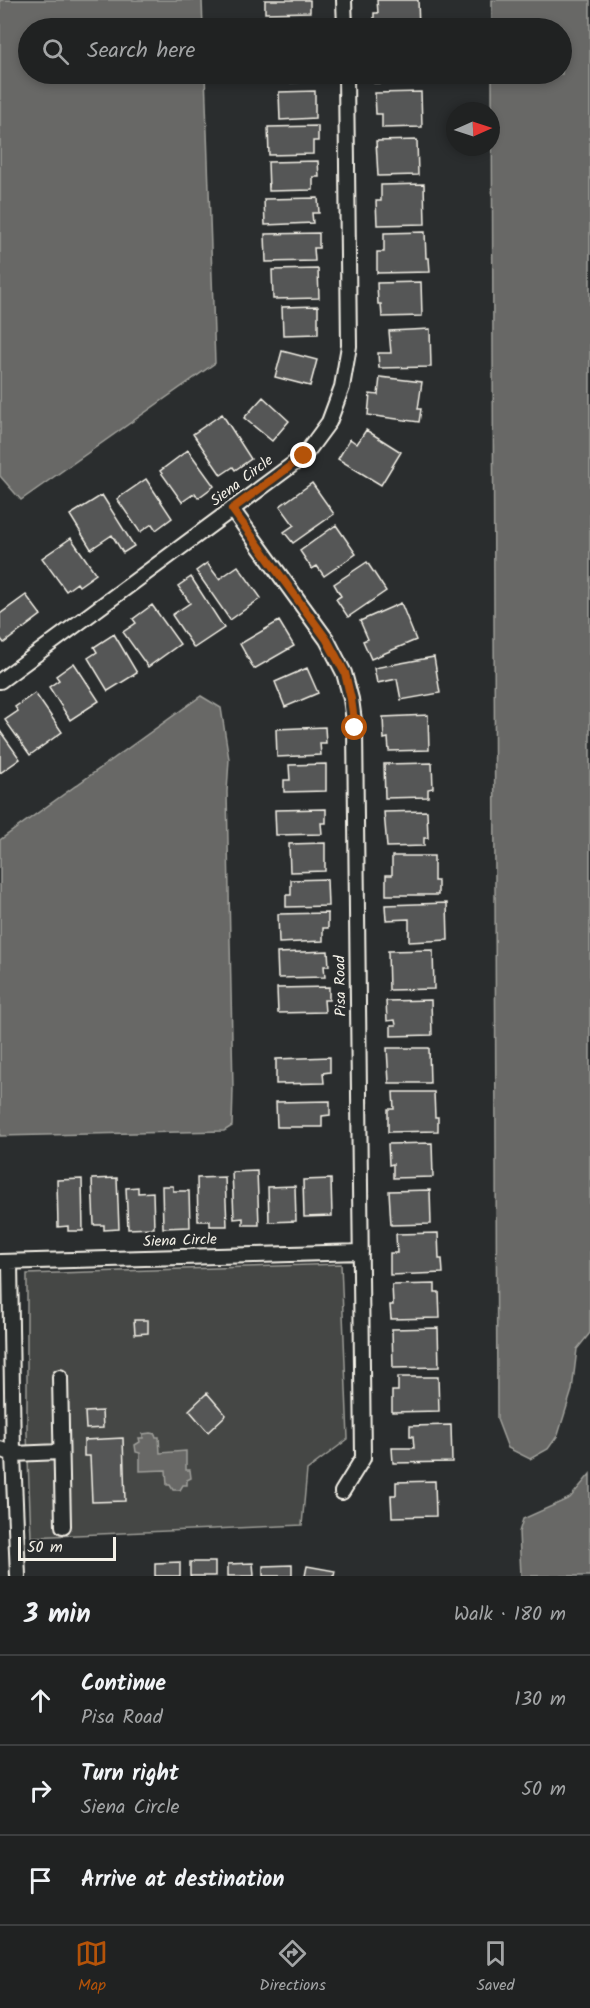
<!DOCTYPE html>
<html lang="en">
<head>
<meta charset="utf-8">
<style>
	:root { --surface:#202222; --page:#282a2a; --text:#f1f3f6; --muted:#a2a4a5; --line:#3d3f40; --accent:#b45309 }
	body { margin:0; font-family:Kalam,sans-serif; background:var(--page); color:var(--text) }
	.compass { position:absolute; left:446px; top:102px; width:54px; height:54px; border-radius:50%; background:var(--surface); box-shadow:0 3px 9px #0003; rotate:87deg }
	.scale { position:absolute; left:18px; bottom:15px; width:98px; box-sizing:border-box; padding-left:6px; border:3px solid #f4f1e8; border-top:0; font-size:16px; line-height:21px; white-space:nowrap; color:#f4f1e8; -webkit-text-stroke:4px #2a2d2e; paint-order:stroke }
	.stop { position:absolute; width:18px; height:18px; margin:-14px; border:4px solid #b45309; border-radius:50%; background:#fff }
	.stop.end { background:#b45309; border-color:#fff; box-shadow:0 2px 6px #0008 }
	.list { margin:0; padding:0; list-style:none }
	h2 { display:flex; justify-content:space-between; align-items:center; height:78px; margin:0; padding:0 24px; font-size:26px }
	h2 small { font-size:20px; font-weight:400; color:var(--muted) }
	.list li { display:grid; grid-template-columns:39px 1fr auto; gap:18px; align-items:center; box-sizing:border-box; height:90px; padding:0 24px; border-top:2px solid var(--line) }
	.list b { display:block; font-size:22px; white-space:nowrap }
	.list p { margin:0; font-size:20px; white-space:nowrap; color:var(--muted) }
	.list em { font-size:20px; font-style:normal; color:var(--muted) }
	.icon { flex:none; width:33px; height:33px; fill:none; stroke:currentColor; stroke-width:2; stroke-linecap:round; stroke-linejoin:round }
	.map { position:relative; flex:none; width:590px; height:1576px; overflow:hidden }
	.search { position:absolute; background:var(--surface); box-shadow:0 3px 9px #0003; left:18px; right:18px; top:18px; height:66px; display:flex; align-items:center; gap:15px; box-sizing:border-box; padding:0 21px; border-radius:33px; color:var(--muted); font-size:22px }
	.sheet { height:348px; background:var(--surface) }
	nav { display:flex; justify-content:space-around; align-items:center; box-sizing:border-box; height:84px; border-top:2px solid var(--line); background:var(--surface); font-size:16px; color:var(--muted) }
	nav a { display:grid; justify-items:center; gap:3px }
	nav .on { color:var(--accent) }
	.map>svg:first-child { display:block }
	.green { fill:#444645; stroke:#9c9c96; stroke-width:1.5 }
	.water { fill:#676866; stroke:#9f9f9a; stroke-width:1.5 }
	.building { fill:#555756; stroke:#f4f1e8; stroke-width:1.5 }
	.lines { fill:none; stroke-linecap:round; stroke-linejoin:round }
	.minor-casing { stroke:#f4f1e8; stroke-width:18 }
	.minor { stroke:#2a2d2e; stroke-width:14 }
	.route { stroke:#b45309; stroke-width:8 }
	.labels { text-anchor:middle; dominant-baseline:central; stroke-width:6; stroke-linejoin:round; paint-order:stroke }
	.street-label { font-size:15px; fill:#f4f1e8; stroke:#2a2d2e }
</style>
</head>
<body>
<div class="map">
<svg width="590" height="1576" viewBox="0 0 590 1576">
	<rect width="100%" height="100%" fill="#2a2d2e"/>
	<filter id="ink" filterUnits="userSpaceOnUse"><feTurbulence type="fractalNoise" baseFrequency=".0167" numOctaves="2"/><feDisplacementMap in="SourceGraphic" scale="12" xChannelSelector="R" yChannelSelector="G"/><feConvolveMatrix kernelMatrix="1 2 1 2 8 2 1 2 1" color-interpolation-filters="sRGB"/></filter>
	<g filter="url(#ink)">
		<path class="green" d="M341 1264 348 1439 307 1470 302 1525 31 1537 27 1433V1274Z"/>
		<path class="water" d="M0 0H202L203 28H28V74H205L215 363 21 500 0 476Z
			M492 0H590V1333L577 1349 572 1390 558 1435 548 1449 530 1459 508 1448 497 1419 492 74H562V28H492Z
			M201 696 221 708 229 759 227 792 233 1089 232 1126 224 1131 0 1136V840Z
			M150 1433 155 1434 156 1437H159L160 1453 186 1451V1470H190L191 1478 187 1480V1485H183L180 1490H173L170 1485H167L166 1470 140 1471V1453L136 1452 135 1445 140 1442 139 1438H143V1434Z
			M590 1474V1576H521L519 1532 523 1519 570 1498Z"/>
		<path class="building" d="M265 0H310V12L265 13Z
			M377 0H418L419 28H374V13H378Z
			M265 74H313L314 82 266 83Z
			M374 74H425V82L374 83Z
			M315 91V118L280 120 279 92Z
			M421 92 422 127 382 128V114H376L375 93Z
			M318 126V141H313V154L269 155 268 127Z
			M417 140 418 175 378 176 376 141Z
			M318 161 319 177H313V190L269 191 268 162Z
			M424 184 425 224 377 225 376 201H381V185Z
			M318 198 319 213H312L313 223 265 225 264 199Z
			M425 232 426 258H429L430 272 377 273V252H384V233Z
			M319 233V248H314L315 261 266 262 265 234Z
			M318 269 319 298 273 299 272 270Z
			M421 282 422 316 382 317 381 304H378L377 283Z
			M318 306V334L283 335 282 307Z
			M430 329 431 367 379 368 378 353H391L389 331Z
			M282 351 317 360 310 386 275 377Z
			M380 377 422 382 418 409H421L419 422 368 415 370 394 378 395Z
			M263 397 289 421 272 441 244 418Z
			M222 414 251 459 235 470 233 467 221 475 193 434Z
			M366 430 401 452 381 485 338 459 350 439 357 444Z
			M188 450 214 486 198 498 195 493 182 502 160 471Z
			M146 479 172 518 156 530 152 524 140 532 117 499Z
			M312 483 334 514 293 543 284 532 294 525 280 506Z
			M102 495 134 546 123 553 112 535 91 549 70 515Z
			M336 525 356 554 324 576 317 566 312 569 300 551Z
			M71 538 96 574 79 586 77 583 66 591 42 558Z
			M367 562 386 591 348 617 336 599 341 596 334 584Z
			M207 563 219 579 238 566 261 598 230 620 196 571Z
			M191 577 224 628 194 648 172 615 190 603 178 586Z
			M26 595 41 615 4 643 0 638V614Z
			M401 603 416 640 371 659 363 641 368 639 360 621Z
			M152 605 180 644 148 667 123 632 136 623 133 619Z
			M279 621 294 646 254 669 240 644Z
			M114 634 137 673 108 691 88 658 97 652 94 647Z
			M434 657 440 693 401 700 397 679 377 683 374 668Z
			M74 663 99 701 70 720 49 687 59 680 56 676Z
			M307 668 318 693 285 707 275 682Z
			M35 693 62 732 30 755 5 720 18 711 15 707Z
			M428 715 429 750 389 751 388 738 384 739 383 717Z
			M325 727 326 743H320L321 755 277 757 276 729Z
			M0 731 20 759 0 773Z
			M432 763 433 788 428 789V797L385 798 384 764Z
			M326 764V791L284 792V780H290L289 765Z
			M326 809V823H321L322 834 276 835 275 810Z
			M427 811 428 838H424V846L387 847 384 812Z
			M325 843V871L290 872 289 844Z
			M392 856H434V881H438V895H386V875H392Z
			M327 879 328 906 286 907V895H291V880Z
			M447 903 448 940 409 942V919L386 920 385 905Z
			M328 913V928H323V941L279 943 278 914Z
			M433 950 434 989 389 990 388 951Z
			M328 951 329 966H324L325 977 278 978 277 953Z
			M329 987V1000H324L325 1012 278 1013 277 988Z
			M431 1000 432 1035 391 1036V1025H396L395 1020 387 1021 386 1001Z
			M387 1048H429L430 1083H389Z
			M330 1057V1072L323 1073 324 1083 276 1084V1059Z
			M393 1092H434L435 1117H438V1131L388 1132V1109H394Z
			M330 1101V1115L322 1116V1127H277L276 1102Z
			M432 1143 433 1177 393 1178V1164L389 1165 388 1144Z
			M257 1171 259 1225H243V1218L234 1219 232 1172Z
			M225 1177 227 1226H210V1221H198L197 1178Z
			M117 1178 119 1229 104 1230V1225H94L92 1179Z
			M82 1179 83 1231H68V1226L58 1227 57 1180Z
			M331 1179 332 1216 304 1217 303 1180Z
			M162 1186H173V1191H189L190 1227 163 1228Z
			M295 1186 296 1221 269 1222 268 1187Z
			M138 1187V1193L153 1192 154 1228 128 1229 126 1188Z
			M430 1190 431 1224 391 1225 389 1191Z
			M438 1233 439 1259H442L443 1273 390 1275V1253H397L396 1234Z
			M435 1284V1292H439L440 1318 391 1319 390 1305H393L392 1285Z
			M134 1320H148V1333L135 1334Z
			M438 1328 439 1367 393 1368 392 1329Z
			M398 1377H438L439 1411 392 1412V1391H398Z
			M207 1393 226 1415 208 1432 189 1410Z
			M102 1411 103 1428 86 1429 85 1412Z
			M451 1425 452 1462 393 1463 392 1448H414L413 1436H410V1426Z
			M123 1438 125 1501 92 1502 90 1456H84V1440Z
			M435 1481 436 1516 392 1517 391 1495H396V1482Z
			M180 1562V1576H155V1563Z
			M190 1562H215V1576H190Z
			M253 1563 254 1576H228V1564Z
			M292 1565V1576H263V1566Z
			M307 1566 335 1571 334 1576H305Z"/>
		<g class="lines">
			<g class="minor-casing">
				<path id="minor" d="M344 0 345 28
					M232 509 327 640 344 673 351 699 355 728 363 1458 342 1492
					M0 681 304 456 329 422 342 387 349 346 346 74
					M0 1262 361 1252
					M10 1262 13 1454 18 1576
					M60 1377 63 1526
					M0 1449 13 1454 60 1452"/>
			</g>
			<use href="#minor" class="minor"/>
		</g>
	</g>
	<g class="lines" filter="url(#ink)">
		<path class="route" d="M304 456 232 509 327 640 345 673 351 699 355 728"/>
	</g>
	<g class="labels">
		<g class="street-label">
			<text transform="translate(242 481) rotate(-37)">Siena Circle</text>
			<text transform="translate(341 986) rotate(-91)">Pisa Road</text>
			<text transform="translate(180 1241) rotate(-2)">Siena Circle</text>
		</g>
	</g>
</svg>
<svg class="compass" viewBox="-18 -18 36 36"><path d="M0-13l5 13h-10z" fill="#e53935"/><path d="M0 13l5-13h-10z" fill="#a2a4a5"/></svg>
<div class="scale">50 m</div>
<div class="stop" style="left:355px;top:728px"></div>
<div class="stop end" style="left:304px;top:456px"></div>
<div class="search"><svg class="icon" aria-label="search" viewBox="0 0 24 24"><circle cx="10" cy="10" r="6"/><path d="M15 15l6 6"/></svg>Search here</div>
</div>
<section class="sheet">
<h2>3 min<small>Walk · 180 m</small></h2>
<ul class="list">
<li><svg class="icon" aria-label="ahead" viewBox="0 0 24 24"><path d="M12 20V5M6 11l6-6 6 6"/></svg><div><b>Continue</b><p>Pisa Road</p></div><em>130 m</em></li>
<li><svg class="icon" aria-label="right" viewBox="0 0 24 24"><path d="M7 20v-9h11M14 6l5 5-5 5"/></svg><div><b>Turn right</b><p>Siena Circle</p></div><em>50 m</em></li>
<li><svg class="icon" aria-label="arrive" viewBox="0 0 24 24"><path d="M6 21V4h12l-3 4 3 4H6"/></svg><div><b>Arrive at destination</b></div></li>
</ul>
</section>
<nav>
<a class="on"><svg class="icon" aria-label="map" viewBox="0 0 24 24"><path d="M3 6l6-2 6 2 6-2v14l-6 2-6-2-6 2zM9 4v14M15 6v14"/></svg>Map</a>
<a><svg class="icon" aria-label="directions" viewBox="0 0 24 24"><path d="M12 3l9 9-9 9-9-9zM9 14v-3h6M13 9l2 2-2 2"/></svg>Directions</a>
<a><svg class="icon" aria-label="saved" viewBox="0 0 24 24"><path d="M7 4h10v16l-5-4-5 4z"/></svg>Saved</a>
</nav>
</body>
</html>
